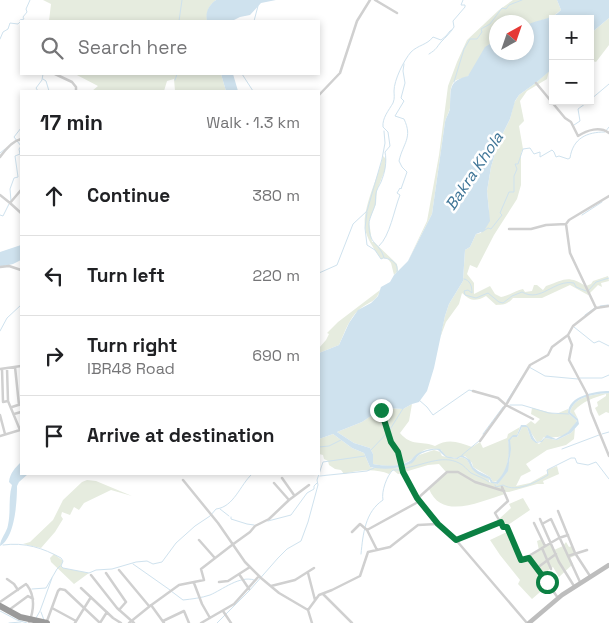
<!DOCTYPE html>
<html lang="en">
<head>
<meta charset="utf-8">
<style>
	:root { --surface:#fff; --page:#f2f2f2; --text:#202124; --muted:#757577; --line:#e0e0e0 }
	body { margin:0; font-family:"Space Grotesk",sans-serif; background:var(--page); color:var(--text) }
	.controls { position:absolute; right:15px; top:15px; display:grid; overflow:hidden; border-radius:0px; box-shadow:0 2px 8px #0003 }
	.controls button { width:45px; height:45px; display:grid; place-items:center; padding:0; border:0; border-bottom:1px solid var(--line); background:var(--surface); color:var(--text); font:25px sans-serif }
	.compass { position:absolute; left:489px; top:15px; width:45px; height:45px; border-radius:50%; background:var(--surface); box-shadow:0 2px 8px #0003; rotate:40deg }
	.stop { position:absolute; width:15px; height:15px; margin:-11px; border:4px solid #0b8043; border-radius:50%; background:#fff }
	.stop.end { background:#0b8043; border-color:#fff; box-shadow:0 1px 5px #0008 }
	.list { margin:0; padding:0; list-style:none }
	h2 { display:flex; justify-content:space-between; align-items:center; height:65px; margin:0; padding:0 20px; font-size:21px }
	h2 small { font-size:16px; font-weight:400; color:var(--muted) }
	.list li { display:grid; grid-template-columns:32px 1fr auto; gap:15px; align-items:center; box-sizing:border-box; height:80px; padding:0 20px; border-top:1px solid var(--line) }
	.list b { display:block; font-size:19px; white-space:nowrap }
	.list p { margin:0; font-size:16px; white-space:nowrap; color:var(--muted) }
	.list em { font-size:16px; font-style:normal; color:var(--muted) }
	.icon { flex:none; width:28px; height:28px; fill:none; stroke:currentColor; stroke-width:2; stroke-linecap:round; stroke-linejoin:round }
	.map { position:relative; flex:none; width:609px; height:623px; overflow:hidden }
	.search { position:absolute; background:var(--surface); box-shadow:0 2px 8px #0003; left:20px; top:20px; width:300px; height:55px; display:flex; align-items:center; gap:12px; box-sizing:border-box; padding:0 18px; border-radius:0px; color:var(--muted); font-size:19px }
	.panel { position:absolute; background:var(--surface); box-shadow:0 2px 8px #0003; left:20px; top:90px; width:300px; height:385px; border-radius:0px }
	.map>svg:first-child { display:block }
	.green { fill:#e6ecdf }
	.water { fill:#cfe2ee }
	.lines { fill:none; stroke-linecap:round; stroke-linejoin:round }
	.stream { stroke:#cfe2ee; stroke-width:1 }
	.street { stroke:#d0d0d0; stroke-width:2.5 }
	.secondary { stroke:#bdbdbd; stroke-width:4.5 }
	.highway { stroke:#9a9a9a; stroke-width:6 }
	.route { stroke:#0b8043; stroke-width:6 }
	.labels { text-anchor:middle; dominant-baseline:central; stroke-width:5; stroke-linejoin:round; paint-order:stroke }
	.water-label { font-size:16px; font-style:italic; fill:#3f7597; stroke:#fff }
</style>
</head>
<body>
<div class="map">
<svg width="609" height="623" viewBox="0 0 609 623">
	<rect width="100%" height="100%" fill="#fff"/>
	<path class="green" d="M43 0H216C209 5 206 12 207 21H49L51 4Z
		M513 0H557L561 10 552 17 527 25 526 22H496V40C478 48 481 66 468 76 463 80 455 77 452 85 449 93 451 100 450 108 449 113 446 117 445 122L432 214 407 263 427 221 439 155 448 86 457 62 467 40 499 10Z
		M609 18V45L596 62 590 60V34Z
		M549 71 547 79 527 91 520 101 524 121 519 126 523 149 521 153V185L517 199 494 235 477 268 470 265 467 274 474 283V294L490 286 495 294 501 297C509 296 516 290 523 289L525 292 532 291 534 285H537L543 290 546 286C565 279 568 275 586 286L591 284 593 281 608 276 609 281 601 283 602 287 598 285 588 295 570 285 542 298H513C508 304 504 305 496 305L486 296C475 302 471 301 462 293L459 304 446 322 440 338 445 316 449 304 463 281 465 250 470 247 476 234 481 233 489 211 487 191 491 167 498 143 510 119 514 103 519 95 537 82Z
		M75 74H221L226 91H175L174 79 167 81 164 91H92L98 86Z
		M383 156 386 159 385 170 377 190 376 204 369 221 372 242H374L397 264 398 271 394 275 391 263 387 258 381 259C375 250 367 240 365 228 362 208 379 176 383 156Z
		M380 290C377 302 368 302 360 309 349 318 345 332 339 345L319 353V348L326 340 329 334 327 333 338 322Z
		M609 393V413L606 412 599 416 595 408 598 406 597 402 606 396V394C593 398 583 401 574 411L578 419 570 412C574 396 595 394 609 393Z
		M412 404 409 421 400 433C412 447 420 440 435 446 448 438 459 442 472 447L480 442 483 448 507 438 508 434 520 427 517 435 513 436 508 441 510 448 506 471 498 481 493 482 490 477 473 467 472 463 465 456 456 458 445 456 441 450C421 446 423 453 409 461 398 468 384 466 373 464V454L370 448 354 443 337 432 362 422 383 408 403 409Z
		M532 408 556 414 568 409V413L577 421C567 437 562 438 544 437L541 441 537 442 526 425 531 421 535 424 540 419 531 414Z
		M524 426 527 427 531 439 539 444 545 438 557 440 571 433 575 428 574 439 566 445 547 450 526 464 531 471 521 476 516 486 530 483 548 473 547 470 557 466 559 474 543 481 544 484H537L509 492H504L505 494C481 501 442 521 429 489L446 472 439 464 428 465 398 474 393 470 389 474C376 468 357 470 344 474L341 470 335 469 329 465 328 461 324 459 323 455 319 454V439L333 434 352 448 364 453 370 467 373 468H396L410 464 419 455 434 450 440 452 442 456 458 459 460 457C470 458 468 465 474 470 479 474 484 476 489 479V482L498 484C509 467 512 461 509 440L513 437H517L522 427Z
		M87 480 96 481 132 496 111 490 84 503 79 510 74 507 70 515 62 512 61 516 63 519 55 532 41 548 23 544 30 542 53 520 63 500 82 482Z
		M523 498 530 510 505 527H503L499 519 511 508 509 504Z
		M509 531 522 560 539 550 537 541 542 539 545 546 551 543 554 550 563 546 566 542 569 547 572 546 576 555 570 558 573 564 559 577 553 567 539 577 546 587 532 599 518 584 520 580 500 555 490 540Z
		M54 554 63 561 61 566 63 568 89 573 74 584 51 562 50 558Z"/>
	<path class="water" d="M216 0H276L261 3 250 15 240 17 232 21H207C205 12 209 5 216 0Z
		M557 0H609V18L590 34V19H553V68L537 82 519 95 515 101 510 119 498 143 491 167 487 191 490 221 484 231 476 234 470 247 465 250 463 281 449 304 445 316 434 368 427 391 419 402 412 404 403 409 383 408 362 422 337 432 354 443 370 448 373 454V464C385 466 398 467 408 462 412 460 414 456 417 454 423 450 433 448 440 449L446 456 456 458 462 455 470 460 473 467 478 471 490 477 493 482H496C508 471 510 455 508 440L513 435H517L521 425H526C532 429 531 437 537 442L541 441 547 435 556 439 568 432 577 421 568 413C568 396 595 391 609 391V393C595 394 574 396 570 412L578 419 579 424 571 433 557 440 545 438 542 442 536 443 531 439 527 427H522L517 437H513L510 440 511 449 508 471 498 484 491 483 489 479C484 477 478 475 474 471 468 465 470 458 460 457L458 459C446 458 447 459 438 450 433 449 423 452 419 455 415 458 415 462 410 464 398 469 383 470 370 467L364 453 352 448 333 434 319 439V353L339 345 349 323 358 310 371 303 378 296 381 287 390 282 394 275 408 261 432 214 445 122C446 117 450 112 450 107 451 89 448 81 468 76L485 47 496 40V52H526L527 25C538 19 552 20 561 10Z
		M221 74H233L238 91H226Z
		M21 245V260L13 264 0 267V252Z
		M21 462V474H28L19 482 17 486C17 502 15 538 0 546 0 539 7 532 8 525 11 512 8 498 12 485L9 482C10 473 15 468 21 462Z"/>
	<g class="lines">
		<path class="stream" d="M179 21 182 0
			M254 21 258 6
			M21 22 20 20 24 19 23 17 27 12 26 9 30 0
			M0 39 3 32 8 29 10 23 18 24 21 21
			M429 54C437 49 436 48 441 42 446 37 450 33 454 27L453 21 465 7V5H461L463 0
			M242 74 253 91
			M43 79 46 81 49 91
			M175 80 177 74
			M454 82 464 49 470 39H477L482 32 481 29 490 24 502 8 506 9 509 5 522 0
			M38 91 36 88 42 80 43 74
			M590 100 609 84
			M574 125 580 121 578 109 589 101
			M0 153 5 149
			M11 201 10 189 14 178 18 177 15 156 20 154 19 149 21 146 14 137 21 128
			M367 212 365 228 367 245 375 250 381 259 383 258
			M0 215 3 216 9 204
			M582 215 602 202
			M482 232 488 228 491 229 502 215 500 213 509 192H514V176L517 169 515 164H518L523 149 530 148 534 154 540 152V157L552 150 554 152 556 157 559 156 568 159 570 158C573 138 587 132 605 132L609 127
			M379 246C390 236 394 210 400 195L397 193 400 188 401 189 407 172 402 167 399 161C403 143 413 138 404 119L395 116 404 101 401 98 405 83 403 71 404 64
			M397 272C399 264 392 259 384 258 380 243 370 246 369 227 368 220 373 212 375 205 376 201 375 197 376 193 377 189 379 186 381 182 385 172 387 162 385 152L390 146 388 132 383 127C382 118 389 110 393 103 395 98 394 95 394 91 394 80 404 60 411 52 418 45 427 45 433 37L441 40 446 36 450 31 452 30
			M319 273 337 265 353 224 367 211 382 159 385 143 384 131
			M464 279C470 280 472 286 472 293L468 290 464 291 465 295 476 298 488 293 499 302 503 303 512 296 522 292C541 303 554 279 574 283L576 287 586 291
			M589 290 596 282 609 278
			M600 306 608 305
			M585 315 596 307
			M574 327 594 343 599 341 609 346
			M0 331 7 318 21 305
			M529 367 545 376 578 379
			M580 378H602L609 375
			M419 400 427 407 433 415 469 390 473 391
			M507 401 522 377
			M510 405H522L549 413 569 414
			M483 434 503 407
			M602 434 609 432
			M319 447 329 446 341 440
			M562 449 599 435
			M371 450 389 431 404 407
			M462 455 479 441
			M404 468C422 466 442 454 459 463 464 465 467 470 471 473 477 476 484 478 489 482
			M320 476 367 471 374 468
			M495 485 496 487 503 485C517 493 536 482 548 475L547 470 571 458H575L577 463 588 465 596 462 609 479
			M220 509 229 516
			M231 517V519L247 524 254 525
			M268 521 291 515 307 493 314 489V486L317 483
			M3 545C25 542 43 548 61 558L63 561 61 566 63 568 89 573 96 570 112 569 136 562 147 561 153 564 162 562 176 543 195 526 210 516 216 509C234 507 240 485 252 474
			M361 554C363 534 365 512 383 500 381 492 387 475 393 470H401
			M133 564 170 590
			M32 589 46 588 57 569 60 566
			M171 591 183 600C192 599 201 598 210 595 222 590 240 575 254 580
			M0 611 17 620 27 623
			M41 612 44 620
			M36 618 40 611 52 578
			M9 623 21 622
			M217 623 249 591 278 558 287 549 301 541 308 522 318 485 317 480 323 462 365 456"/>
		<path class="street" d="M375 0 397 13
			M55 74 72 82 76 87V91
			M536 83 565 118 571 122 578 136C587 130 600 126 609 133
			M319 95 340 73 357 21 370 0
			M0 157C5 150 12 141 21 139
			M21 190 10 203 21 213
			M0 195 10 203
			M509 229H531L546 225 566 224
			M0 267 9 266 21 270
			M596 308 570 253 566 224 569 220 609 196
			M568 335 572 345 569 360 587 394 591 412 609 456
			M15 367 19 405
			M7 368 8 401 20 430
			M0 369 21 366
			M2 369 3 402 8 401
			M473 391 498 398 506 405 533 419
			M12 407 21 404
			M381 410 391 442 398 452 403 472 417 499 438 524 456 540 527 623
			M14 414 21 412
			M0 415 5 434
			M0 436 20 430
			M480 441 506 405 530 365 548 355 552 347 568 335 573 326 596 308 609 306
			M282 478 294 495
			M183 480 218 523 245 562 261 578 279 593 308 610
			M274 483 289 500
			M502 487 508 501 495 513 503 527H507L521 560 529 557 558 598
			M558 511 575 553 590 576
			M540 519 559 562 574 586
			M534 523 545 546
			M542 524 551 519 580 582
			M352 532 360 524 367 530
			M199 540 214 557
			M456 540 501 522
			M232 545 250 532 255 526 269 519 289 500 309 485
			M542 548 551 569
			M377 550 367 530 418 502 417 499 447 472H458L475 482 504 491
			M568 556 587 550
			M527 557 559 538 568 535
			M537 568 556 554
			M119 570 149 606
			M106 573 126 602 119 610
			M308 573 315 600
			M239 574 250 567
			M91 575 117 608 134 623
			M7 579 14 584 18 590
			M219 582 228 581 239 574 249 589
			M194 583 202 604 210 618
			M27 585C36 597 34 610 29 623
			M271 586 295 580 314 568
			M81 588 113 618 121 623
			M323 594 352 623
			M0 602 26 584
			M151 605 164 623
			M52 608 76 621
			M9 610 28 596 33 599
			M223 611 231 623
			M47 621 58 591 60 589 65 590 100 623
			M163 621 184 611 189 623
			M75 623 91 597
			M100 623 107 612
			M129 623 150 606 179 585 204 580 201 569 232 545
			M201 623 234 604 259 576
			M312 623 308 610 319 595 332 590 360 576 368 552 390 547 418 525 437 524"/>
		<path class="secondary" d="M529 623 562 595 609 565"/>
		<path class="highway" d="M0 606 20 617 47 623"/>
	</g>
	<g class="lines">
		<path class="route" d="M381 410 391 442 398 452 403 472 417 498 438 524 456 540 501 522 503 527H507L521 560 529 558 547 582"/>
	</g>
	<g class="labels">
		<g class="water-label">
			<text transform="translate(474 171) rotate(-56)">Bakra Khola</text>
		</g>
	</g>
</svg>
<div class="controls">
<button>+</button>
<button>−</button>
</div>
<svg class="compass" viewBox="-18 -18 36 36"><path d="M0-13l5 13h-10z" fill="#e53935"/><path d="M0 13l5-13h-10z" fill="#757577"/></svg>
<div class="stop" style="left:547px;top:582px"></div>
<div class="stop end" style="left:381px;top:410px"></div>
<div class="search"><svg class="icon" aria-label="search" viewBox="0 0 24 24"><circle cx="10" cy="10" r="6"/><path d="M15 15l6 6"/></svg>Search here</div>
<section class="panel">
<h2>17 min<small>Walk · 1.3 km</small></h2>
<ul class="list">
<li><svg class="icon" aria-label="ahead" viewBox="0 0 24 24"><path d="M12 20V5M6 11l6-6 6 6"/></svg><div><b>Continue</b></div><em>380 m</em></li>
<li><svg class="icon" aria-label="left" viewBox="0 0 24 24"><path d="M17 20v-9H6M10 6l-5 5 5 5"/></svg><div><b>Turn left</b></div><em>220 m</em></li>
<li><svg class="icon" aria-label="right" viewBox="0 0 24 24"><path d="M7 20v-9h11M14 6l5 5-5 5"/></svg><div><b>Turn right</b><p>IBR48 Road</p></div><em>690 m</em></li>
<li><svg class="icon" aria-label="arrive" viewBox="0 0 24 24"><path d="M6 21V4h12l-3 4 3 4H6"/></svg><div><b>Arrive at destination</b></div></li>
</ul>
</section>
</div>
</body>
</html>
